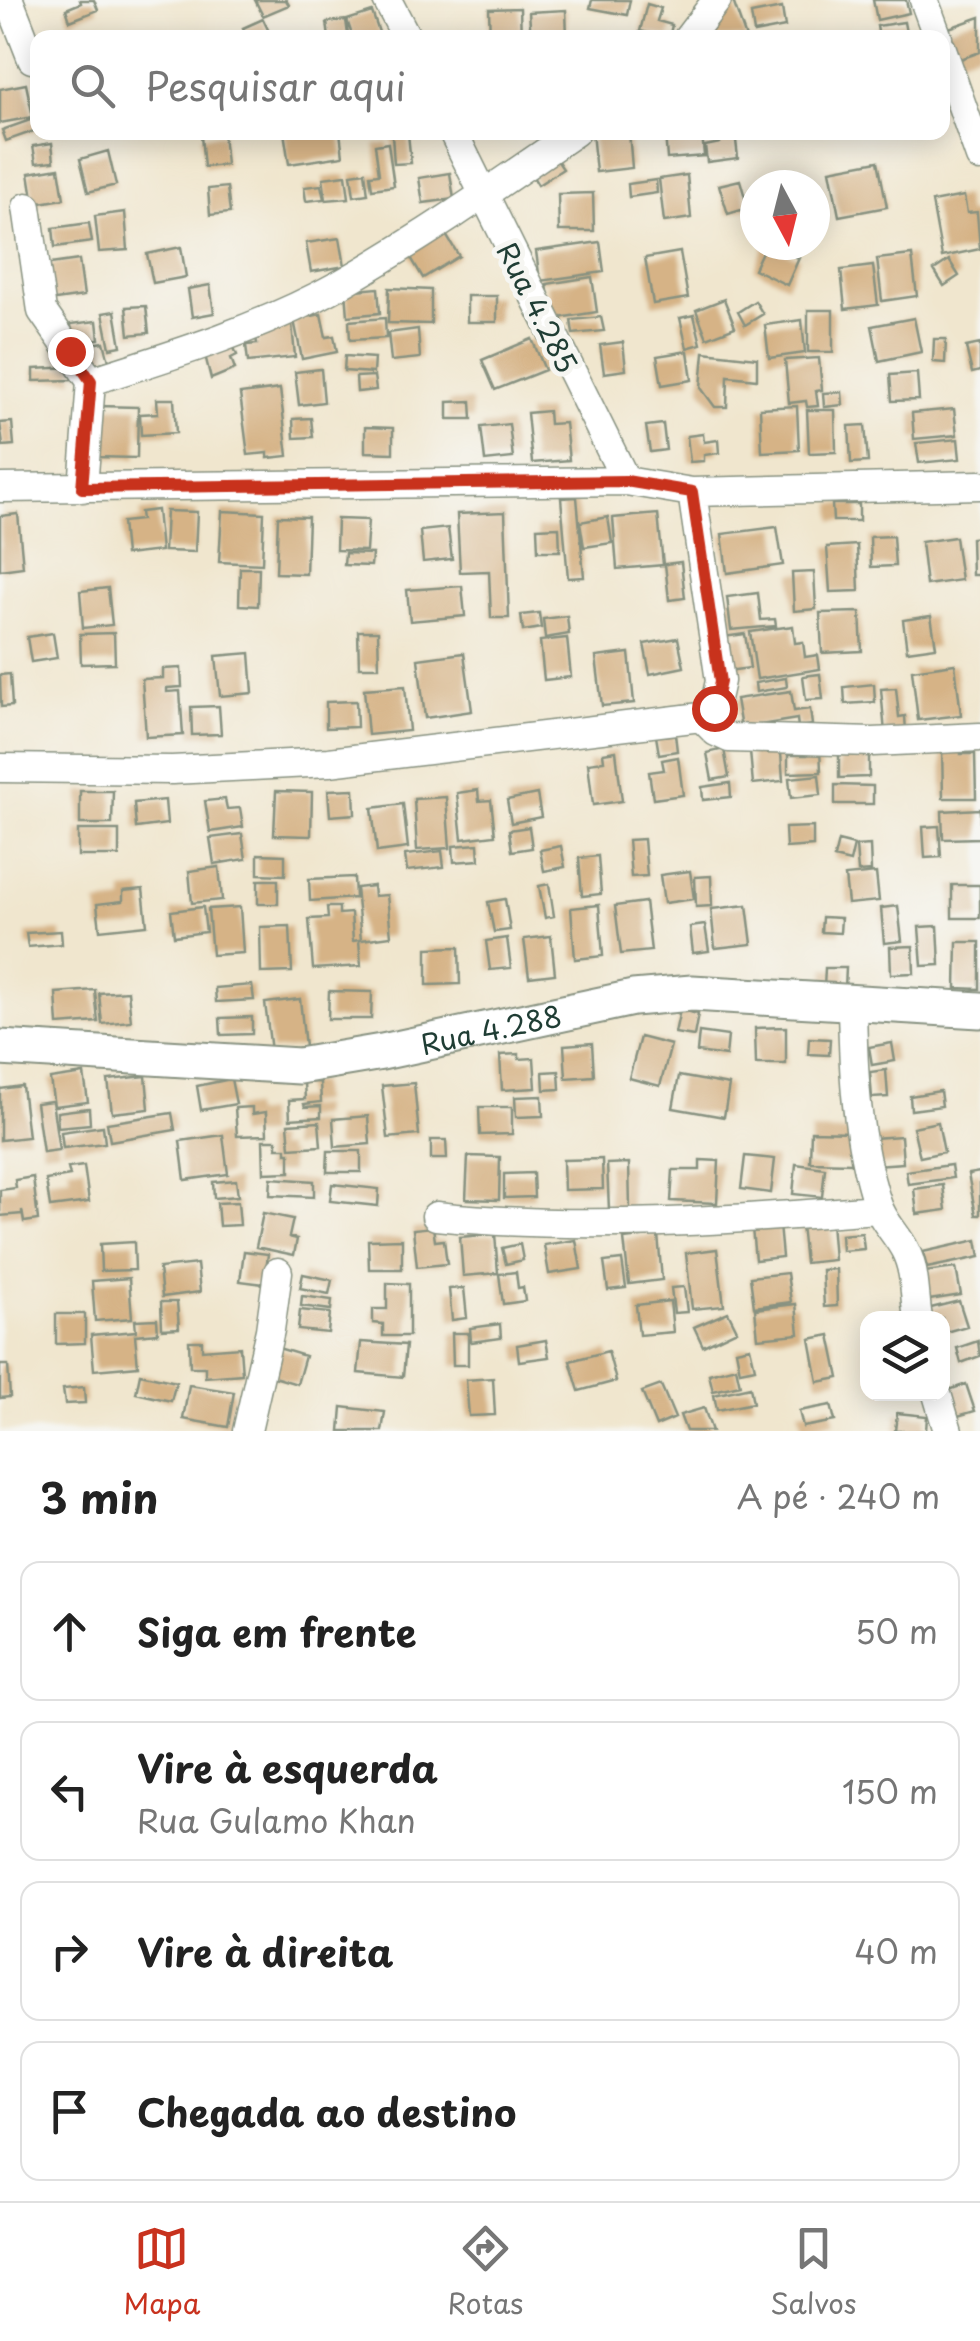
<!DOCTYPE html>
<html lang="pt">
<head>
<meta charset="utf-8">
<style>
	:root { --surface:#fff; --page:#f6f6f6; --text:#222; --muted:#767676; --line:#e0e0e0; --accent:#c8321e }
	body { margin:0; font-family:"Playpen Sans",sans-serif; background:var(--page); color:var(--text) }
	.controls { position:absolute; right:30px; bottom:30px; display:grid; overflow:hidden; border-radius:20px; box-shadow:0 5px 25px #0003 }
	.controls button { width:90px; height:90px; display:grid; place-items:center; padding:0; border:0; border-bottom:2px solid var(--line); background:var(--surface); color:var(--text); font:50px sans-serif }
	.compass { position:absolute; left:740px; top:170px; width:90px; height:90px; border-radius:50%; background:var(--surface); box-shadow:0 5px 25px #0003; rotate:173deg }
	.stop { position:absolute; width:30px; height:30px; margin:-22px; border:8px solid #c8321e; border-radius:50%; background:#fff }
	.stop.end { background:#c8321e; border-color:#fff; box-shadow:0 2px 10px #0008 }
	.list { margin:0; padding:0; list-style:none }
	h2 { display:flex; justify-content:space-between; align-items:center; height:130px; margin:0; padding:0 40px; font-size:42px }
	h2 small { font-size:32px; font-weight:400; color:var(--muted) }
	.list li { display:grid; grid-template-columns:65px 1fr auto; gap:30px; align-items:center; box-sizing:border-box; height:140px; margin:0 20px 20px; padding:0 20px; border:2px solid var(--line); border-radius:20px }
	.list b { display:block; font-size:38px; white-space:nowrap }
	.list p { margin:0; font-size:32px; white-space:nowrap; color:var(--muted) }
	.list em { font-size:32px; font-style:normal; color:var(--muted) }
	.icon { flex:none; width:55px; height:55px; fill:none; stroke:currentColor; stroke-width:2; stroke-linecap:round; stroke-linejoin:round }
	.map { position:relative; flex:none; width:980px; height:1431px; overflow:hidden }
	.search { position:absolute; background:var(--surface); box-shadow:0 5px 25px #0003; left:30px; right:30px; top:30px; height:110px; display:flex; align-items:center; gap:25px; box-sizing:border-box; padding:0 35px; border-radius:20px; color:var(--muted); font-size:38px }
	.sheet { height:770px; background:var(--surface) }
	nav { display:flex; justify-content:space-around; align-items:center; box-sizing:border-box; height:140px; border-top:2px solid var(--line); background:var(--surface); font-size:28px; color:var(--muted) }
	nav a { display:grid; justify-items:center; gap:5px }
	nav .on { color:var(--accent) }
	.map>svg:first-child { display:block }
	.building { fill:#d6b386 }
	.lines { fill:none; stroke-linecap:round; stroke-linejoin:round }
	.minor-casing { stroke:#889281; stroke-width:31 }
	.tertiary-casing { stroke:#889281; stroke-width:39 }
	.minor { stroke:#fff; stroke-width:28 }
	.tertiary { stroke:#fff; stroke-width:35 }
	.route { stroke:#c8321e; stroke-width:12 }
	.labels { text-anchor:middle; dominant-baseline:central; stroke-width:10; stroke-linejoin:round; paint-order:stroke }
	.street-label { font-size:28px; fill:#1f3d34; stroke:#f6f6f2 }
</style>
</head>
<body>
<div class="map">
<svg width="980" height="1431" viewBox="0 0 980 1431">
	<rect width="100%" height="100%" fill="#f6f6f2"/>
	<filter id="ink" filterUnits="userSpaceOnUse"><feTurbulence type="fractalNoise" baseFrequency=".01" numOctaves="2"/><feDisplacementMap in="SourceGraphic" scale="20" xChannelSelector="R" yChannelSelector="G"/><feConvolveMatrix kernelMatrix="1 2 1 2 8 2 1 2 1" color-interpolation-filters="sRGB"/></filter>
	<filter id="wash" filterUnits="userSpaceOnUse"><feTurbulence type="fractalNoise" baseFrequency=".0048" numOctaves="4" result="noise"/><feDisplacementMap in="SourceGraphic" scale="40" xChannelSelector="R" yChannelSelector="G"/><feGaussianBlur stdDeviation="2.25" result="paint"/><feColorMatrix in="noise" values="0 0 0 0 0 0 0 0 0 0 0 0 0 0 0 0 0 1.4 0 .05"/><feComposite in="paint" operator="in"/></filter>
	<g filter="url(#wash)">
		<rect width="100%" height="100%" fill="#f0e6ce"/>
		<g id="blocks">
			<path class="building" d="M80 0H94L98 10 70 21 66 9 81 3Z
				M255 0H286L289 5 263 16Z
				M592 0H630L627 15 590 8Z
				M873 0H906L909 13 877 20Z
				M733 1 746 38H695L704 23Z
				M647 4 661 8 657 21 672 25 669 38 640 31Z
				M520 8 521 38H490L489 9Z
				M782 8 785 27 754 33 751 14Z
				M566 10 567 38H531L529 12Z
				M372 12 381 38H353L347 20Z
				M980 17V52L958 60 946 29Z
				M263 19 272 38H247L243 28Z
				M346 20 348 35 329 38 327 22Z
				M904 22 907 38H879L877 26Z
				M26 84 33 117 0 123V89Z
				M33 119 37 130 6 141 2 130Z
				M284 132H340L343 156 289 164Z
				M592 132H629L632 168 596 172Z
				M665 132H702L704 156 667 159Z
				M735 132 738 158 707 162 705 146 720 143 719 134Z
				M223 134 226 165 204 167 201 136Z
				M408 134 411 163 394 164 392 135Z
				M52 143 54 161 36 163 33 146Z
				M388 143 394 186 372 189 370 175 379 174 375 145Z
				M108 151 116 185 88 192 80 159Z
				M557 160 563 169 538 185 532 175Z
				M878 161 887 207 839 216 830 170Z
				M59 168 64 199 34 204 29 173Z
				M365 172 368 194 354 196 351 174Z
				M450 173 454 199 423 203 419 178Z
				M346 175 349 198 326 200 323 178Z
				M687 175 691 218 664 222 659 179Z
				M656 180 657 193 629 197 628 184Z
				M740 180 748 208 728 214 719 185Z
				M321 185 324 199 306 201 304 187Z
				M227 187 230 213 210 215 208 189Z
				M593 193 594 231H559L558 194Z
				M964 196 967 213 977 212 980 249 942 257 932 202Z
				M125 212 128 250 99 252 95 216Z
				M89 223 92 242 55 247 53 228Z
				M443 230 459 256 423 278 407 251Z
				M340 238 345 266 311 272 306 243Z
				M600 242 604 272 540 281 536 251Z
				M765 245 799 258 787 285 754 269Z
				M181 247 186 277 153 283 147 254Z
				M680 252 688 298 653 304 645 258Z
				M912 255 917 296 882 301 877 259Z
				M79 260 84 296 48 301 43 265Z
				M949 260 959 276 944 286 934 270Z
				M873 266 878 305 845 309 841 270Z
				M592 277 597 312 552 319 547 284Z
				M210 285 214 313 192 317 188 289Z
				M378 288 380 313 348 316 346 291Z
				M389 288 431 290V324L388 323Z
				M467 296H497V322H467Z
				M724 299 735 327 707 338 696 310Z
				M755 301 763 314 745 325 738 312Z
				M146 306 149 333 129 335 126 307Z
				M808 310H833V352H808Z
				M115 311 121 346 110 348 103 313Z
				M321 314 326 337 334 336 337 352 302 359 294 320Z
				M694 315 701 344 687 348 680 318Z
				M601 317 604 331 573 334 571 320Z
				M385 318 386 338 350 340 349 321Z
				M914 318 921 352 879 361 872 326Z
				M802 320 805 353 769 358 765 325Z
				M97 321 99 339 72 342 71 324Z
				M292 324 295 357 248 362 246 345 257 344 255 328Z
				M418 329 420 358 391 361 388 333Z
				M532 339 545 370 495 390 482 360Z
				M934 339H946L945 363 933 362Z
				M104 342 109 361 92 365 87 345Z
				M623 342 626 370 604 373 600 345Z
				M232 343 237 355 231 358 235 369 211 379 205 355Z
				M980 344V371L972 373 966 347Z
				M688 351 692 380 662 385 657 356Z
				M704 352 757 358V379L728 376 727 407H715L701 388Z
				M345 356 374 358 373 373 344 371Z
				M819 358 822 390 816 391 818 406 807 407 806 401 789 403 785 360Z
				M73 367 74 380 34 381V369Z
				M321 369 324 402 299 405 295 372Z
				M917 373 919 400 892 401 890 375Z
				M374 376 376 390 357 392 356 377Z
				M280 389 288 456 268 458V453L248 455 240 394Z
				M842 392 843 405 824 407 823 393Z
				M157 399H174L176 433 141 435 140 414 158 413Z
				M471 401 472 419H448V402Z
				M98 406 138 407 137 458 97 457Z
				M797 406 799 450 762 452 760 408Z
				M954 409 957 435 914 439 912 413Z
				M807 410H835L836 452 809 453Z
				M548 411 549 424 565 423 569 460 532 463 527 413Z
				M311 418 313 437 294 438 293 419Z
				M12 422 14 445 3 446 0 423Z
				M509 424 513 458 485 461 481 427Z
				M663 424 666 450 650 452 646 426Z
				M865 425 868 462 851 463 849 426Z
				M365 427 393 428V453L365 452Z
				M703 434 704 442 718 440 719 453 704 455V461L690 462 687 436Z
				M958 439 960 459 919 463 916 443Z
				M577 497 584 577 568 578 561 498Z
				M832 504H859V521H833Z
				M157 510 161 551 125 555 122 522 141 520 140 512Z
				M166 511 197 512 195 552 164 551Z
				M222 511 264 513 262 564 219 562Z
				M505 512 509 618H491L489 571 460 572 457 514Z
				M18 514 23 567 0 570V516Z
				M658 514 663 565 617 569 613 518Z
				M278 516 308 517 306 574 276 573Z
				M608 517 612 543 584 547 580 522Z
				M337 519 368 520 366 551 336 550Z
				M559 527 560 551H538L537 528Z
				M777 527 783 565 727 573 722 534Z
				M448 528 452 559 423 562 420 531Z
				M893 536 895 566 871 567 870 537Z
				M955 537 961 580 926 585 921 542Z
				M980 537V575H972L971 538Z
				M857 545 859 591 830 592 827 547Z
				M345 553 372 554 371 566 344 565Z
				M681 562 685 598 669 600 665 564Z
				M240 568H259L258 606 239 605Z
				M814 572 816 609 794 611 792 573Z
				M462 586 465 616 410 621 407 590Z
				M108 588 112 625 83 628 80 591Z
				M758 593 761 620 775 619 776 626 731 630 727 597Z
				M860 612 862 651 822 653 820 613Z
				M539 613 541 628 523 631 521 615Z
				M567 616 569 634 545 638 543 619Z
				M931 616 936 647 907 651 903 620Z
				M793 626 795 643 803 642 805 657 818 655 820 669 757 679 750 632Z
				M358 631H378L379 667H359Z
				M53 633 57 658 31 662 27 637Z
				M114 633 115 663 81 664 80 634Z
				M745 634 750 668 727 671 723 637Z
				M567 638 571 677 544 680 540 641Z
				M678 638 684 667 650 674 644 644Z
				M250 653 253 693 220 696 216 656Z
				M464 653 472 711 425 718 418 659Z
				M629 653 634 703 602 706 596 657Z
				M955 664 961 715 918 720 912 670Z
				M181 668 182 687 167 688V692L180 691 183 735 146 737 142 679 163 678V669Z
				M10 674 12 706 1 707 0 675Z
				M820 674 823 699 806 700 803 676Z
				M786 678 787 687 756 692 755 683Z
				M874 684 875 702 845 704 844 687Z
				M405 686 409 731 368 735 364 689Z
				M896 688 899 717 905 716 906 732 885 733 881 689Z
				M791 691 794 711 810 709 812 725 798 727 797 719 741 728 736 699Z
				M356 701 357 727 326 728V702Z
				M219 706 221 734 192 735 191 707Z
				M675 734 677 751 659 754 656 736Z
				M780 739 783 781 753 784 749 741Z
				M807 745H820L821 772 788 773V755H807Z
				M961 745V754H975L976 798H943L942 746Z
				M869 748V777L839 778V749Z
				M724 749 729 777 712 780 707 753Z
				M616 751 622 801 593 805 588 763 604 761 603 753Z
				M678 757 683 795 653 799 649 772 664 770 662 760Z
				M819 775 821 795 791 798 789 778Z
				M730 783 731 797 703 800 702 787Z
				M835 785 873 786V804H835Z
				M354 789 355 814 330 816 328 790Z
				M478 790 479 801 491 800 495 835 462 839 457 793Z
				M80 791H113L112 824H80Z
				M276 791 312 792 311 836 274 835Z
				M537 794 541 817 511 823 507 800Z
				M446 797 450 848 417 850 414 799Z
				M225 799 227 809 240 808 243 827 210 832 205 801Z
				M165 800 167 824 136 828 134 803Z
				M403 804 408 848 377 852 372 808Z
				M980 809V838L943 839 942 811Z
				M939 826 941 857 925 858 923 827Z
				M529 827 532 848 512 851 509 830Z
				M813 827V846L786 848 785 828Z
				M78 830H119V856H78Z
				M242 834 246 859 214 864 210 838Z
				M644 839 647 876 631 877 628 840Z
				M838 841 854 845 850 862 834 858Z
				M478 844 479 860 454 862 453 846Z
				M870 845 871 871 858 872 856 846Z
				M561 846 565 867 544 871 540 850Z
				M442 851 444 867 407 871 405 855Z
				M258 854 285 855V875L258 874Z
				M598 856 601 894 582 896 579 858Z
				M219 867 222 900 192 903 189 871Z
				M690 871 694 899 664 903 660 875Z
				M876 873 879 901 848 904 845 876Z
				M711 876 712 906 696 907 695 877Z
				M354 877 355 898 310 901 309 879Z
				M258 880H278V904H258Z
				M549 884 554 916 545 918 539 886Z
				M952 885H980V918H952Z
				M373 886 374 896 387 895 391 936 361 940 356 888Z
				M143 889 147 925 100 930 97 904 123 901V891Z
				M505 899 510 930 494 932 488 902Z
				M645 902 651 951 621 954 615 906Z
				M599 905 603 956 575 959 571 908Z
				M747 905 752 944 715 948 711 909Z
				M898 906 902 941 884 943 881 908Z
				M203 907 206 932 174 936 171 911Z
				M240 907 243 953 212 955 208 909Z
				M327 907H339V914L351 913 353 941 359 940 361 966 313 969 309 919 328 918Z
				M822 917 841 918 840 933 821 932Z
				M705 925 709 951 693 953 690 927Z
				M290 926 292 972 261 973 260 927Z
				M938 926 940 965 922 966 919 927Z
				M61 931 62 944 28 947 26 933Z
				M551 936 555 974 529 977 524 939Z
				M507 938 511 968 490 970 486 941Z
				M957 942H980V989L956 988Z
				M913 946 914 973 891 974 890 947Z
				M459 947 460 984 427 985V948Z
				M825 968H846L845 988H824Z
				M252 985 254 1000 216 1002 215 988Z
				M95 990 98 1022 58 1025 56 993Z
				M128 991 131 1021 102 1024 99 993Z
				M329 991 372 992 371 1019H328Z
				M300 999 305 1047 271 1051 265 1003Z
				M680 1010 698 1014 694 1036 675 1033Z
				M252 1017V1034L221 1035 220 1018Z
				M786 1027V1064H756L755 1028Z
				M699 1032 728 1036 726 1056 697 1052Z
				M640 1037 671 1045 660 1086 629 1078Z
				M809 1038 830 1039 829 1055 808 1054Z
				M592 1043 594 1076 566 1078 564 1045Z
				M892 1043 895 1061 872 1065 869 1047Z
				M519 1054V1059L534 1058 536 1088 502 1090 500 1055Z
				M886 1070 888 1097 872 1098 870 1072Z
				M559 1071 560 1089 544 1090 543 1072Z
				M84 1074 88 1102 54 1106 50 1079Z
				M146 1076 149 1109 112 1113 108 1080Z
				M679 1076 729 1085 724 1117 673 1108Z
				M231 1079 236 1104 201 1110 197 1086Z
				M320 1082 321 1102 304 1104 305 1107 321 1106V1117L290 1119 289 1100 305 1099 304 1083Z
				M414 1083 419 1135 388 1138 382 1086Z
				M22 1086 28 1137 0 1140V1089Z
				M940 1091 942 1106 911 1110 910 1096Z
				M542 1096 543 1116 516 1117 515 1097Z
				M52 1101 59 1150 43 1152 36 1103Z
				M252 1107V1114L266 1112 267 1135 237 1136 235 1108Z
				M479 1107H512V1134L480 1135Z
				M89 1108 90 1124 58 1127 57 1112Z
				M172 1113 175 1130 110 1141 107 1123Z
				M368 1116 370 1144 335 1147 333 1119Z
				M319 1122 321 1146 290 1148 288 1124Z
				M938 1122 944 1152 920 1157 913 1127Z
				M103 1126 105 1143 63 1148 61 1132Z
				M811 1131 853 1132 852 1163 810 1162Z
				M223 1135 228 1174 185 1180 180 1141Z
				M901 1136 903 1163 875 1165 873 1138Z
				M263 1140H277V1148H286V1153H290V1172L264 1173Z
				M431 1140H446L447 1159H431Z
				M328 1151H361V1172H327Z
				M468 1156 500 1157 499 1200 466 1199Z
				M745 1156 775 1159 771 1193 741 1189Z
				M602 1159 603 1189 564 1190 563 1160Z
				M700 1160 719 1161 717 1203 671 1201 673 1170H700Z
				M629 1163 630 1209 609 1210 607 1164Z
				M796 1164 825 1168 822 1197 793 1194Z
				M951 1165 953 1178 908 1184 906 1171Z
				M84 1166 89 1202 50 1207 46 1180 70 1176 68 1168Z
				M980 1172V1215H976L968 1174Z
				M533 1173 534 1197 504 1198V1174Z
				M33 1177 38 1220 24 1222 22 1210V1214L0 1216V1190L16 1188 15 1180Z
				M271 1178 314 1181V1197L270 1195Z
				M236 1180 238 1196 214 1198 213 1182Z
				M332 1184 379 1189 378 1206 330 1201Z
				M943 1185 946 1210 917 1214 914 1189Z
				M238 1202 240 1225 219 1226 217 1203Z
				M263 1213 293 1219 289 1237 297 1239 294 1255 256 1247Z
				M831 1222 834 1260 805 1263 801 1225Z
				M779 1225 782 1257 755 1260 752 1228Z
				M433 1227 435 1241 444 1240 447 1264 417 1267 413 1229Z
				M862 1233 864 1249 842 1251 841 1235Z
				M495 1234 498 1273 463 1276 460 1237Z
				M658 1235 662 1280 629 1284 624 1239Z
				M402 1239V1269H369L368 1240Z
				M576 1240 581 1269 549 1274 544 1245Z
				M977 1240 980 1257 927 1268 923 1252Z
				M134 1242 135 1270 101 1271 100 1244Z
				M520 1244 523 1260 506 1264 502 1248Z
				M717 1249 724 1306 692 1309 686 1253Z
				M244 1251 268 1254 264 1284 240 1281Z
				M622 1260 626 1288 608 1290 604 1262Z
				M197 1264 200 1292 162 1297 159 1268Z
				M956 1268 961 1295 929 1300 924 1272Z
				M836 1269 837 1306 824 1307 822 1270Z
				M516 1272 518 1288 523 1287 525 1301 503 1304 499 1274Z
				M787 1273 791 1302 754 1307 750 1277Z
				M303 1274 332 1280 329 1294 300 1288Z
				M129 1278 132 1318 95 1321 92 1281Z
				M387 1283 409 1284V1336H383V1324L373 1323V1309H387Z
				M684 1287 687 1312 674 1313 671 1288Z
				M464 1288 467 1318 452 1320 449 1289Z
				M302 1296 332 1300 331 1310 301 1306Z
				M670 1301 673 1332 639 1335 636 1305Z
				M959 1301 967 1326 942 1333V1318H929L927 1309Z
				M161 1302H177L179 1328 162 1329Z
				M796 1304 799 1334 758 1338 755 1309Z
				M300 1310 330 1313 328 1333 298 1330Z
				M728 1312 737 1330 703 1346 694 1327Z
				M56 1314H85V1343L56 1344Z
				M157 1319 158 1333 135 1335 138 1366 94 1370 91 1335 136 1331 135 1320Z
				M500 1324 501 1338 471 1342 470 1328Z
				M452 1333H468V1365H453Z
				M830 1335 839 1378 818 1382 810 1339Z
				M546 1340 549 1357 519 1361 517 1345Z
				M189 1341H202V1350L240 1347 242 1374 205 1377V1367H190Z
				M978 1341 980 1356 961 1363 957 1348Z
				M361 1342 406 1345 403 1377 358 1373Z
				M275 1347 305 1356 297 1384 267 1375Z
				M750 1347 755 1368 740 1371 736 1350Z
				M608 1351 616 1381 579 1391 570 1361Z
				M0 1365H8L10 1397 0 1398Z
				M736 1367 740 1385 713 1391 709 1374Z
				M140 1374 176 1382 171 1401 136 1393Z
				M493 1378 495 1415 469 1416 466 1380Z
				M966 1384 975 1411 958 1416 949 1390Z
				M189 1385 234 1392 228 1427 183 1419Z
				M661 1385 675 1418 656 1426 642 1392Z
				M84 1387 85 1403 65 1404 63 1389Z
				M750 1387 753 1403 717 1410 714 1395Z
				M831 1405 835 1421 803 1427 799 1411Z
				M342 1407 385 1412 382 1431H340Z
				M704 1408 712 1431H686L680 1415Z
				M897 1413 927 1416 926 1431H895Z"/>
		</g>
	</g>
	<g filter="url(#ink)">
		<use href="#blocks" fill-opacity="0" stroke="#889281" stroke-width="2.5"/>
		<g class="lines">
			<g class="minor-casing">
				<path id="minor" d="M9 0 32 59
					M387 0 407 38
					M924 0 938 38
					M688 38 717 0
					M942 49 980 157
					M453 132 626 481
					M27 207 42 311 91 381 83 488
					M91 381C174 355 262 328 339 285 420 239 498 185 575 132
					M0 488 626 481 692 492 980 485
					M701 717 716 732 729 738 873 742 980 737
					M0 768 172 770 329 762 701 717 714 708 720 681 692 492
					M852 1003C853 1070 856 1139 877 1203 882 1221 897 1234 905 1250 916 1271 914 1296 918 1318
					M436 1216C583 1231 731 1220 878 1209
					M937 1394 948 1431
					M247 1431 270 1330 278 1272"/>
			</g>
			<g class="tertiary-casing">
				<g id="tertiary">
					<path id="s1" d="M0 1048 299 1066 382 1052 633 998 692 993 980 1010"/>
				</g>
			</g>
			<use href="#minor" class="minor"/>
			<use href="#tertiary" class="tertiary"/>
		</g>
	</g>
	<g class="lines" filter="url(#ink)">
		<path class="route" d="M70 351 91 381 82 488 626 481 692 492 720 682 714 708"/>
	</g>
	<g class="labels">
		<g class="street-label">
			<text transform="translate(538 307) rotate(63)">Rua 4.285</text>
			<text stroke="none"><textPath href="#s1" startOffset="495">Rua 4.288</textPath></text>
		</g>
	</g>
</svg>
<div class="controls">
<button><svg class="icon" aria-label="layers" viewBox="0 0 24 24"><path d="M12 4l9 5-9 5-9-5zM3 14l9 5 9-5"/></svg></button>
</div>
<svg class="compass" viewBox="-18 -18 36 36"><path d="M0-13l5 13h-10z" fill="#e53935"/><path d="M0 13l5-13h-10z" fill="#767676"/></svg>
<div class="stop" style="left:714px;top:708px"></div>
<div class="stop end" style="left:70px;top:351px"></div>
<div class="search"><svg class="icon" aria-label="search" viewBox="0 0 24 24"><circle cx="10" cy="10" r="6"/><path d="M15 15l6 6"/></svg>Pesquisar aqui</div>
</div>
<section class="sheet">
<h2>3 min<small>A pé · 240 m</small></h2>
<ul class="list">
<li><svg class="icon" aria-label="ahead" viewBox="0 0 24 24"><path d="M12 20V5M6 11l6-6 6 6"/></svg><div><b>Siga em frente</b></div><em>50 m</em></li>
<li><svg class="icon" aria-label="left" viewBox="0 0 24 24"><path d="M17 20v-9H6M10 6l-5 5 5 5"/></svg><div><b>Vire à esquerda</b><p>Rua Gulamo Khan</p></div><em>150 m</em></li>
<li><svg class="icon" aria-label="right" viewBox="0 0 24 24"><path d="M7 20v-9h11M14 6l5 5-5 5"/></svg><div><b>Vire à direita</b></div><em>40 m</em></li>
<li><svg class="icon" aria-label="arrive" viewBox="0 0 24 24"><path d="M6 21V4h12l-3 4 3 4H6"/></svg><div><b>Chegada ao destino</b></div></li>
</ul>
</section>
<nav>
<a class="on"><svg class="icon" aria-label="map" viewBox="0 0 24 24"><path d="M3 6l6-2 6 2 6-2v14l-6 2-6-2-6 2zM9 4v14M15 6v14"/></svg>Mapa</a>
<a><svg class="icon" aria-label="directions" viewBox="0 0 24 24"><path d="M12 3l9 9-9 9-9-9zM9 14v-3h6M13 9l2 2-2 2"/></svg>Rotas</a>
<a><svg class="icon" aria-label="saved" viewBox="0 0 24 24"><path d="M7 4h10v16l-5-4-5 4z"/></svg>Salvos</a>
</nav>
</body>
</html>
